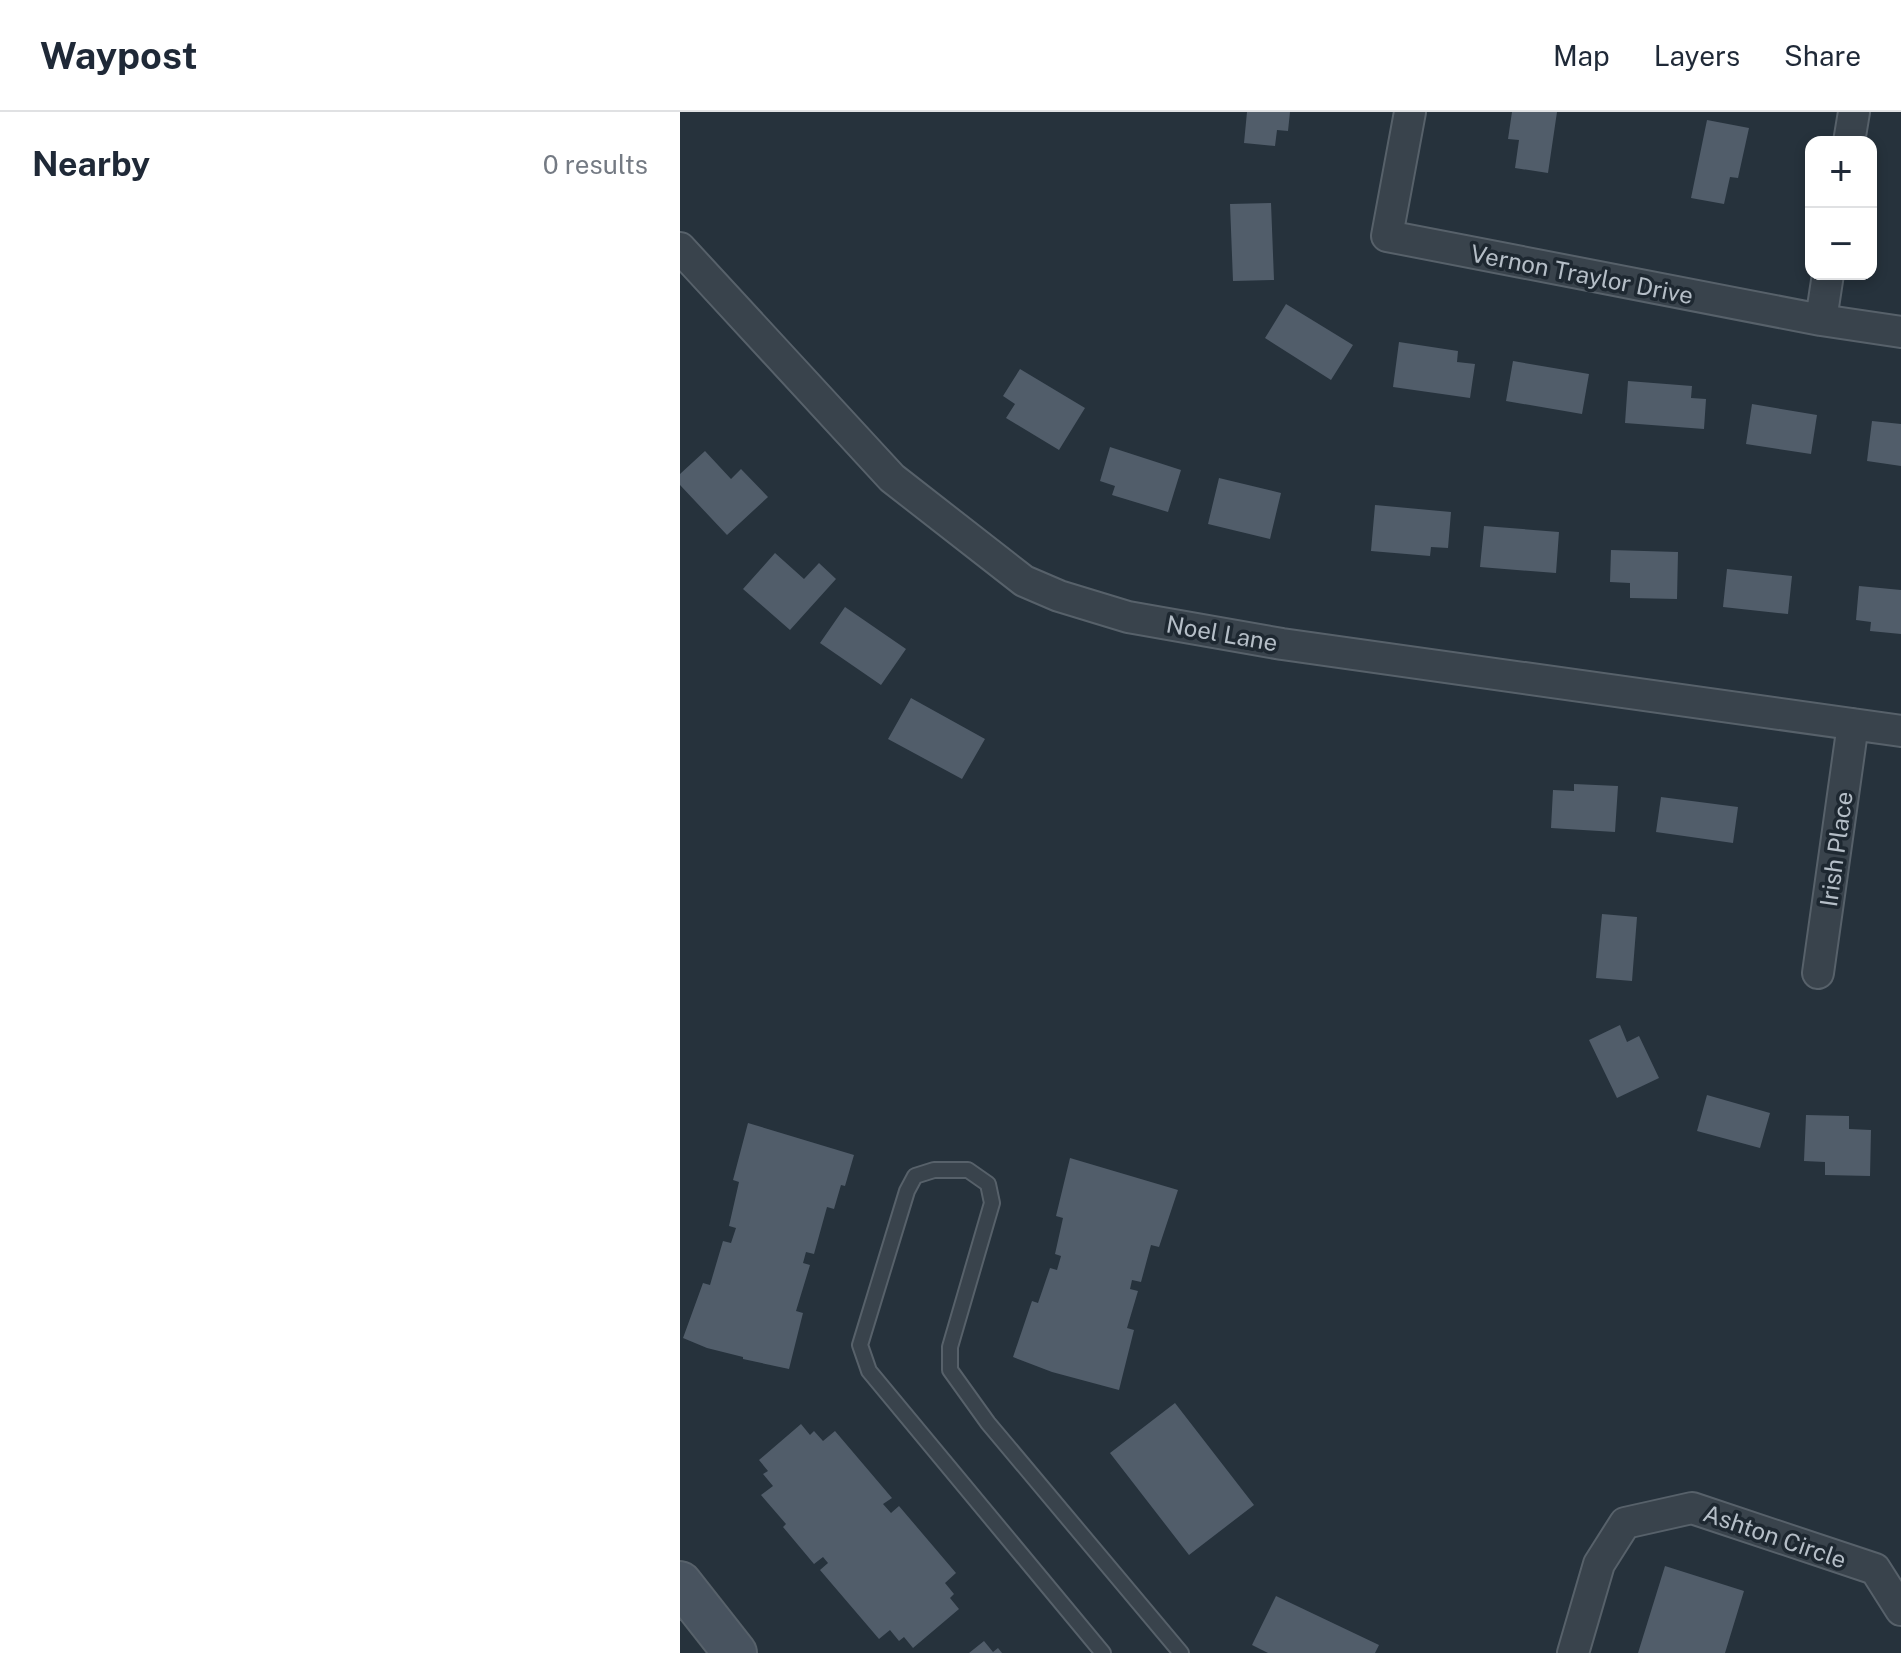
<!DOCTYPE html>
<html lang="en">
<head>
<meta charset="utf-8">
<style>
	:root { --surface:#fff; --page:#f6f6f7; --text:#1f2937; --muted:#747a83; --line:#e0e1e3 }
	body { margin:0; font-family:"Public Sans",sans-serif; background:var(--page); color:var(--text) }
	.controls { position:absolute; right:24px; top:24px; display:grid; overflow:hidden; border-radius:16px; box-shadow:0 4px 12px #0003 }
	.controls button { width:72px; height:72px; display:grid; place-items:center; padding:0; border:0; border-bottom:2px solid var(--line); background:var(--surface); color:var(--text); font:40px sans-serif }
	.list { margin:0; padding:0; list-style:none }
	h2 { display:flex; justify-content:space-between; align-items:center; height:104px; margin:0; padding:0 32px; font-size:34px }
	h2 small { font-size:26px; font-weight:400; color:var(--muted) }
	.map { position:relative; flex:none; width:1221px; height:1541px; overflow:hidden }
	header { display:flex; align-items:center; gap:48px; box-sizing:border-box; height:112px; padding:0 40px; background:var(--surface); border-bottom:2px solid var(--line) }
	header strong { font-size:38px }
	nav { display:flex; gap:44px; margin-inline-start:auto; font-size:28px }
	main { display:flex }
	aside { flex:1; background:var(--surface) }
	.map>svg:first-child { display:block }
	.building { fill:#515d6a }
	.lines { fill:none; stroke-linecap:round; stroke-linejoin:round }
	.service-casing { stroke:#57616a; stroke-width:18 }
	.minor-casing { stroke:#57616a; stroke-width:34 }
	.secondary-casing { stroke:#57616a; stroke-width:46 }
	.service { stroke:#39434c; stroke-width:14 }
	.minor { stroke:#39434c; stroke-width:30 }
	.secondary { stroke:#48535f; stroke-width:42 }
	.labels { text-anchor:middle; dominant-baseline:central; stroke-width:7; stroke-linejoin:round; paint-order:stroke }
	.street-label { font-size:24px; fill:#b5bec7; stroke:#1e2831 }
</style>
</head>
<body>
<header>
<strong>Waypost</strong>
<nav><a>Map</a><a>Layers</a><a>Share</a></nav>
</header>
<main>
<aside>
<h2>Nearby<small>0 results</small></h2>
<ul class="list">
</ul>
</aside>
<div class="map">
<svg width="1221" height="1541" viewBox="0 0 1221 1541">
	<rect width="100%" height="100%" fill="#26323c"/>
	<path class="building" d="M567 0H610L608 19 597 18 595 34 564 31Z
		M832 0H877L868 61 835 56 839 28 828 27Z
		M1027 8 1069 16 1058 66 1050 65 1044 92 1011 86Z
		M591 91 594 168 553 169 550 92Z
		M606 192 673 233 651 268 585 226Z
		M719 230 778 239 777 250 795 252 790 286 713 275Z
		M833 249 909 262 902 302 826 289Z
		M340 257 405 296 379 338 326 306 335 292 323 284Z
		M948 269 1012 274 1011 286 1026 287 1024 317 945 311Z
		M1072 292 1137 303 1131 342 1066 332Z
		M1192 309 1221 312V354L1187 349Z
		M430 335 501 358 488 400 432 383 435 374 420 369Z
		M25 339 51 367 61 357 88 385 47 423 0 373V362Z
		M539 366 601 381 590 427 528 412Z
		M695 393 771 400 768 436 751 435 750 444 691 439Z
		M804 414 879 420 876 461 800 455Z
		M931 438 998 440 997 487 950 486V471L930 470Z
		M95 441 124 467 139 451 156 467 110 518 63 477Z
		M1047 457 1112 464 1108 502 1043 495Z
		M1179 474 1221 478V522L1190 519 1191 510 1176 508Z
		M165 495 226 537 201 573 140 531Z
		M231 586 305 627 282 667 208 627Z
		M894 672 938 674 935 720 871 716 873 678 894 679Z
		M981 685 1058 695 1053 731 976 720Z
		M922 802 957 805 952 869 916 866Z
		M940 913 947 930 959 924 979 966 937 986 909 928Z
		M1027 983 1090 1001 1080 1036 1017 1019Z
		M1126 1003 1169 1004V1017L1191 1018 1190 1064 1145 1063V1050L1124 1049Z
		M68 1011 174 1043 165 1074 161 1073 154 1097 147 1095 134 1142 126 1140 123 1151 130 1153 116 1199 123 1201 109 1257 63 1247V1245L27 1236 3 1226 23 1171 30 1173 43 1129 51 1131 56 1116 49 1114 59 1070 53 1068Z
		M390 1046 498 1078 479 1135 471 1133 461 1170 452 1168 450 1177 458 1179 447 1216 454 1218 439 1278 372 1260 333 1245 352 1189 358 1191 370 1156 377 1158 381 1144 375 1142 383 1106 376 1104Z
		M495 1291 574 1393 509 1443 430 1341Z
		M121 1312 130 1323 134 1319 143 1329 155 1319 212 1386 203 1392 211 1401 219 1394 276 1461 265 1471 274 1482 270 1486 279 1497 233 1536 224 1525 219 1529 210 1518 199 1527 140 1458 148 1451 143 1445 134 1452 103 1415 106 1412 81 1383 93 1374 83 1362 88 1359 79 1348Z
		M985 1454 1064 1479 1045 1541H958Z
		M596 1484 699 1533 695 1541H588L572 1533Z
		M304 1529 313 1540 318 1536 322 1541H289Z"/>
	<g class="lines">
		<g class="service-casing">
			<path id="service" d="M423 1541 189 1259 180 1233 227 1079 235 1064 254 1058H288L308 1072 312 1091 270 1235V1258L308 1311 501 1541"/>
		</g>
		<g class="minor-casing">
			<path id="minor" d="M730 0 707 124 1141 208 1221 220
				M1169 30 1174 0
				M0 136 212 366 344 469 379 484 448 505 602 532 1221 619
				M1141 208 1148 162
				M1138 861 1173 612
				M893 1541 919 1452 945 1411 1012 1396 1195 1457 1221 1498"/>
		</g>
		<g class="secondary-casing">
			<path id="secondary" d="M0 1471 55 1541"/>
		</g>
		<use href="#service" class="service"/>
		<use href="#minor" class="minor"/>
		<use href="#secondary" class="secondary"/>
	</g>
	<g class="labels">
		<g class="street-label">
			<text transform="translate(902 162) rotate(11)">Vernon Traylor Drive</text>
			<text transform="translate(542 521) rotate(10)">Noel Lane</text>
			<text transform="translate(1156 737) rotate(-82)">Irish Place</text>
			<text transform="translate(1095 1424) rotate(19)">Ashton Circle</text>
		</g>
	</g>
</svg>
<div class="controls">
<button>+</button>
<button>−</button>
</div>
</div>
</main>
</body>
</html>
